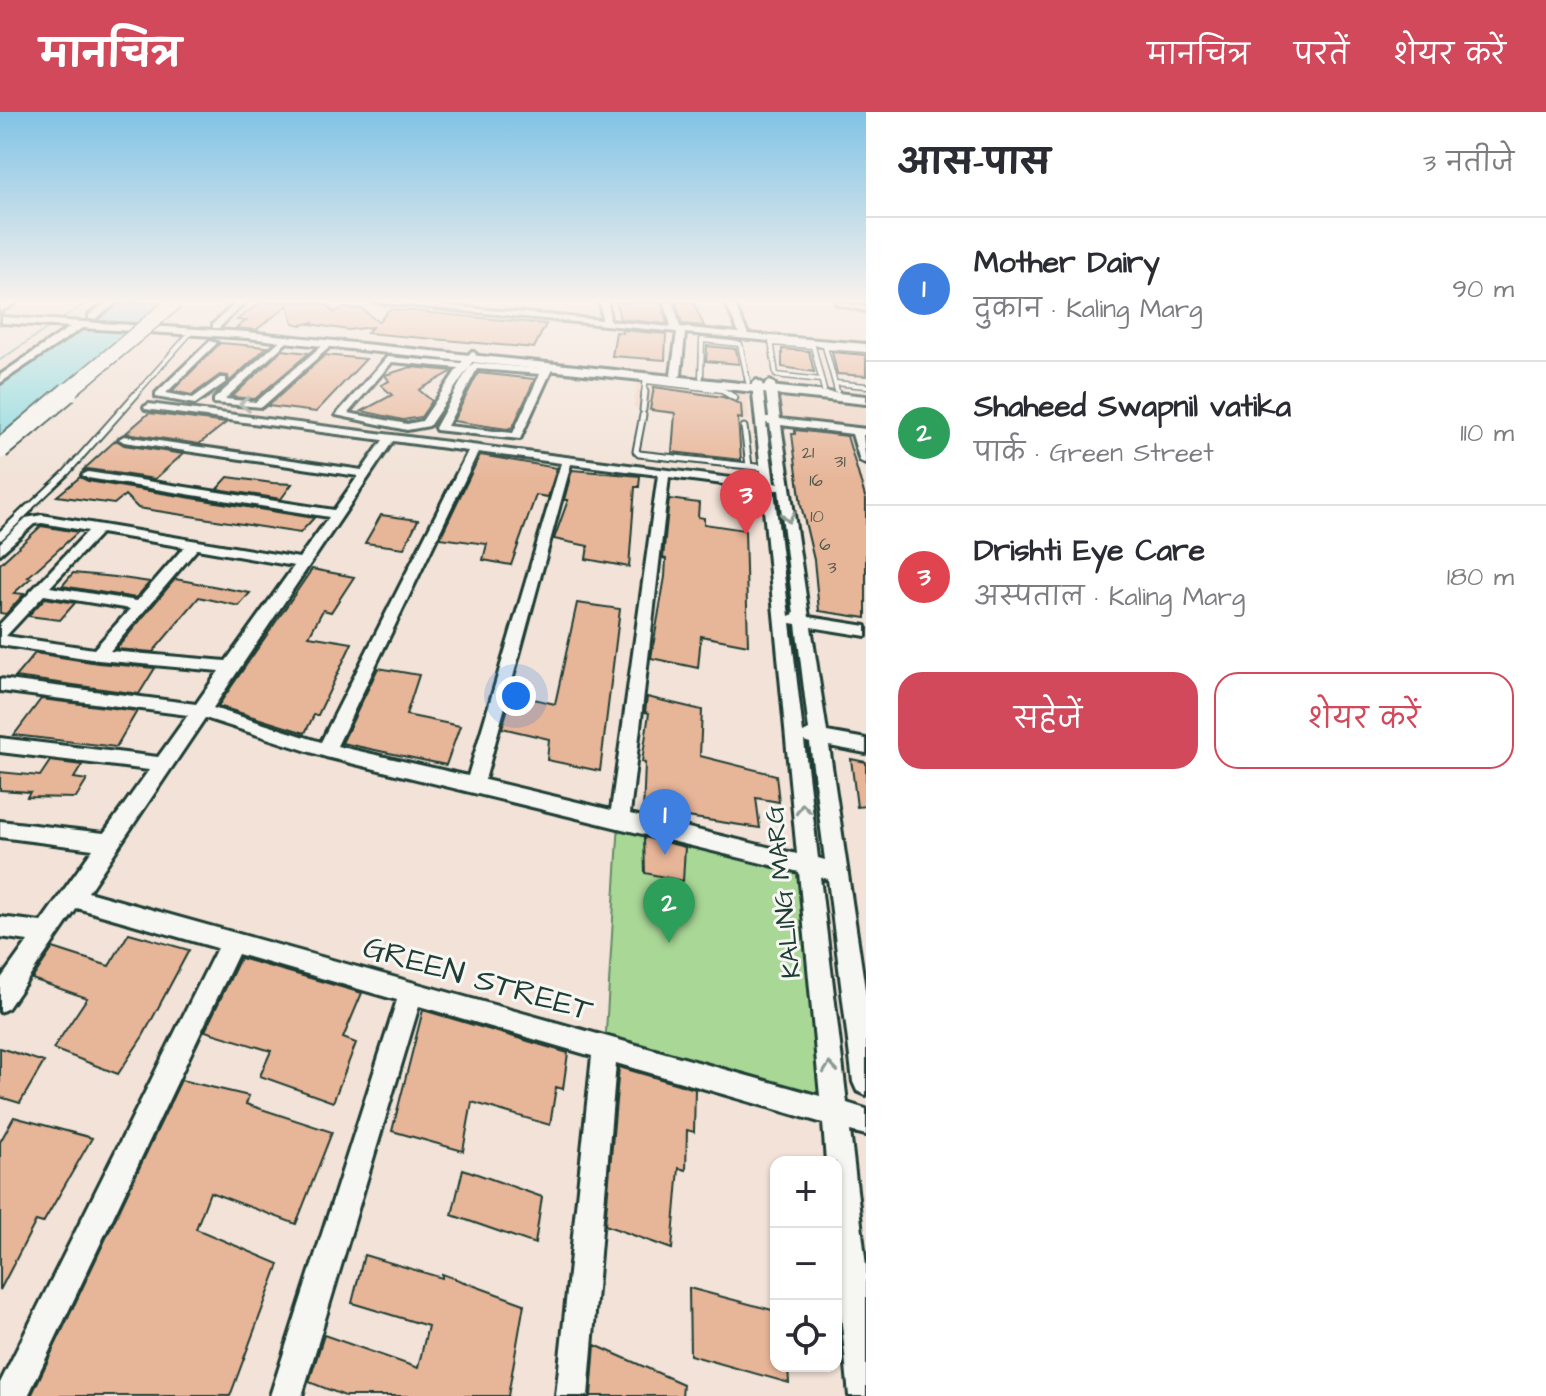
<!DOCTYPE html>
<html lang="hi">
<head>
<meta charset="utf-8">
<style>
	:root { --surface:#fff; --page:#f2f2f3; --text:#2b2b33; --muted:#7c7c81; --line:#e1e1e2; --accent:#d1495b }
	body { margin:0; font-family:"Architects Daughter","Playpen Sans Deva",sans-serif; background:var(--page); color:var(--text) }
	.controls { position:absolute; right:24px; bottom:24px; display:grid; overflow:hidden; border-radius:16px; box-shadow:0 2px 6px #0004 }
	.controls button { width:72px; height:72px; display:grid; place-items:center; padding:0; border:0; border-bottom:2px solid var(--line); background:var(--surface); color:var(--text); font:40px sans-serif }
	.you { position:absolute; left:516px; top:584px; width:28px; height:28px; margin:-20px; border:6px solid #fff; border-radius:50%; background:#1a73e8; box-shadow:0 0 0 12px #1a73e833 }
	.badge { display:grid; place-items:center; width:52px; height:52px; border-radius:50%; background:var(--accent); color:#fff; font-size:26px; font-weight:700 }
	.pin { position:absolute; translate:-50% -66px; filter:drop-shadow(0 2px 4px #0008) }
	.pin::after { content:''; position:absolute; top:42px; width:28px; height:24px; background:inherit; clip-path:polygon(0 0,100% 0,50% 100%) }
	.list { margin:0; padding:0; list-style:none }
	h2 { display:flex; justify-content:space-between; align-items:center; height:104px; margin:0; padding:0 32px; font-size:34px }
	h2 small { font-size:26px; font-weight:400; color:var(--muted) }
	.list li { display:grid; grid-template-columns:52px 1fr auto; gap:24px; align-items:center; box-sizing:border-box; height:144px; padding:0 32px; border-top:2px solid var(--line) }
	.list b { display:block; font-size:30px; white-space:nowrap }
	.list p { margin:0; font-size:26px; white-space:nowrap; color:var(--muted) }
	.list em { font-size:26px; font-style:normal; color:var(--muted) }
	.actions { display:flex; gap:16px; padding:24px 32px }
	.actions a { flex:1; padding:18px 0; border:2px solid var(--accent); border-radius:24px; text-align:center; font-size:28px; color:var(--accent) }
	.actions .main { background:var(--accent); color:#fff }
	.icon { flex:none; width:44px; height:44px; fill:none; stroke:currentColor; stroke-width:2; stroke-linecap:round; stroke-linejoin:round }
	.map { position:relative; flex:none; width:866px; height:1284px; overflow:hidden }
	header { display:flex; align-items:center; gap:48px; box-sizing:border-box; height:112px; padding:0 40px; background:var(--accent); color:#fff }
	header strong { font-size:38px }
	nav { display:flex; gap:44px; margin-inline-start:auto; font-size:28px }
	main { display:flex }
	aside { flex:1; background:var(--surface) }
	.map>svg:first-child { display:block }
	.built { fill:#efd4c4 }
	.green { fill:#a9d796; stroke:#648a65; stroke-width:2 }
	.water { fill:#88dae0; stroke:#5e9b9b; stroke-width:2 }
	.lines { fill:none; stroke-linecap:round; stroke-linejoin:round }
	.stream { stroke:#5e9b9b; stroke-width:2 }
	.building { fill:#e7b598; stroke:#1f3d34; stroke-width:2 }
	.service-far2-casing { stroke:#1f3d34; stroke-width:7 }
	.service-far1-casing { stroke:#1f3d34; stroke-width:9 }
	.service-casing { stroke:#1f3d34; stroke-width:12 }
	.minor-casing { stroke:#1f3d34; stroke-width:6 }
	.tertiary-casing { stroke:#1f3d34; stroke-width:6 }
	.service-far2 { stroke:#f6f6f2; stroke-width:4 }
	.service-far1 { stroke:#f6f6f2; stroke-width:5 }
	.service { stroke:#f6f6f2; stroke-width:7 }
	.minor { fill:#f6f6f2; fill-rule:evenodd }
	.tertiary { fill:#f6f6f2; fill-rule:evenodd }
	.motorway-bridge-far1-casing { stroke:#1f3d34; stroke-width:18; stroke-linecap:butt }
	.motorway-bridge-casing { stroke:#1f3d34; stroke-width:23; stroke-linecap:butt }
	.motorway-bridge-far1 { stroke:#f6f6f2; stroke-width:15 }
	.motorway-bridge { stroke:#f6f6f2; stroke-width:19 }
	.oneway { stroke:#8a9a93 }
	.labels { text-anchor:middle; dominant-baseline:central; stroke-width:6; stroke-linejoin:round; paint-order:stroke }
	.far-number-label { font-size:18px; fill:#515b4d }
	.street-label { font-size:26px; fill:#1f3d34; stroke:#f6f6f2 }
	.near-street-label { font-size:32px; fill:#1f3d34; stroke:#f6f6f2 }
</style>
</head>
<body>
<header>
<strong>मानचित्र</strong>
<nav><a>मानचित्र</a><a>परतें</a><a>शेयर करें</a></nav>
</header>
<main>
<div class="map">
<svg width="866" height="1284" viewBox="0 0 866 1284">
	<rect width="100%" height="100%" fill="#f2e2d7"/>
	<filter id="ink" filterUnits="userSpaceOnUse"><feTurbulence type="fractalNoise" baseFrequency=".0125" numOctaves="2"/><feDisplacementMap in="SourceGraphic" scale="16" xChannelSelector="R" yChannelSelector="G"/><feConvolveMatrix kernelMatrix="1 2 1 2 8 2 1 2 1" color-interpolation-filters="sRGB"/></filter>
	<g filter="url(#ink)">
		<path class="built" d="M638 267 748 279 749 308 633 295Z
			M777 281 866 290V316L782 307Z"/>
		<path class="green" d="M619 710 809 754 835 1001 605 936Z"/>
		<path class="water" d="M118 190H168L0 324V274Z"/>
		<g class="lines">
			<path class="stream" d="M0 248 87 190"/>
		</g>
		<path class="building" d="M261 190H313L328 194 334 201 343 196 362 197 378 210 390 197 546 212 534 236 367 221 372 215 348 218 310 212 314 210 302 213 293 211 288 193 256 218 236 216 246 209 237 208Z
			M616 190H662L667 212 620 207Z
			M676 190H693L704 214 682 212Z
			M622 218 666 222 665 248 612 244 616 220 623 221Z
			M220 231 267 235 229 270 228 264 220 263 192 283 172 279Z
			M707 234 736 237 739 252 706 249Z
			M782 237 809 239 814 260 782 255Z
			M282 238 309 241 255 287 232 285Z
			M832 240 866 243V264L837 262Z
			M325 243 366 247 316 300 268 294Z
			M411 255 453 259 419 278 432 289 421 305 403 308 362 299 392 283 381 273 389 269 385 263Z
			M478 261 535 267 513 315 507 317 453 309Z
			M654 275 723 285 741 292 742 307 738 306 741 348 672 340 675 301 650 298Z
			M149 301 226 311 199 332 126 321Z
			M795 318 847 324 866 388V506L819 499 814 448 801 393 792 322H795Z
			M116 328 124 333 183 342 155 367 88 357 82 359Z
			M480 343 557 356 548 385 536 383 511 453 483 448 487 432 440 426Z
			M572 358 640 364 639 375H635L629 455 586 447 588 434 554 427 568 388H564Z
			M80 365 88 369 314 406 300 421 138 396 125 383 114 392 57 384Z
			M228 365 273 371 292 372 281 387 217 377Z
			M669 387 699 391 698 405 704 406V412L745 418 748 533 701 524 698 556 651 546 665 465 666 447 663 446Z
			M381 403 418 408 404 436 365 431Z
			M41 414 78 420 28 465 31 466 14 481 24 482 6 502 0 501V452Z
			M312 457 354 465 331 500 323 498 309 524 352 531 318 603H314L305 621 218 594Z
			M73 461 115 465 150 470 136 486 62 474Z
			M175 467 250 481 239 494 199 485 153 540 116 537Z
			M45 486 75 491 60 508 28 504Z
			M577 491 620 497 600 659 547 648 549 627 502 616 512 582 555 592Z
			M35 541 98 551 155 556 139 582 15 565Z
			M378 556 419 563 406 603 460 614 446 653 342 631Z
			M647 585 702 598 700 644 776 663 779 690 756 686 760 716 687 705 686 712 643 702 645 651 642 650 649 601 645 600Z
			M41 587 137 599 116 635 14 623Z
			M851 647 866 650V694L857 695Z
			M50 649 82 653 74 666 87 668 76 686 27 685 30 680 0 678V660L40 664Z
			M644 725 685 735 683 769 645 761Z
			M129 821 189 838 143 924 118 962 53 937 87 886 32 867 53 836 109 854Z
			M240 846 362 881 343 926 356 931 333 990 260 964 271 939 205 919Z
			M423 898 568 941 563 977 556 975 550 1013 472 990 463 1039 392 1019Z
			M0 936 44 950 20 991 0 985Z
			M619 955 695 977 694 1020 687 1018 686 1058 679 1056 672 1137 605 1113Z
			M181 968 249 984 246 992 332 1020 296 1112 210 1080 196 1117 279 1152 230 1284H31Z
			M14 1005 92 1026 43 1111 36 1109 0 1178V1030Z
			M463 1057 542 1085 535 1132 452 1103Z
			M364 1143 442 1166V1162L524 1192 508 1284H345L309 1270 324 1223 418 1256 428 1214 352 1191Z
			M689 1176 776 1199V1254H788L789 1271 690 1243Z
			M595 1233 683 1272 682 1284H591Z"/>
		<g class="lines">
			<g class="service-far2-casing">
				<path id="service-far2" d="M771 228 776 263 821 268
					M771 231 813 234 824 278
					M824 231 837 279
					M825 235 866 238
					M701 265 702 228 740 232 748 270
					M646 269 722 278 729 282
					M835 271 866 274
					M136 282 192 219
					M644 282 646 265"/>
			</g>
			<g class="service-far1-casing">
				<path id="service-far1" d="M725 280 735 286
					M643 298 645 280
					M643 303 636 339 639 342 766 356
					M744 315 749 354
					M27 398 66 361 138 280"/>
			</g>
			<g class="service-casing">
				<path id="service" d="M0 424 29 396"/>
			</g>
			<g class="minor-casing">
				<path id="minor" d="M237 190H245L219 216H213V212Z
					M374 190H403L602 208 600 190H608L610 209 671 215 665 190H673L680 215 739 221 725 190H733L748 222 866 232V238L685 221 681 263 676 266 671 263 677 220Z
					M835 190 866 195V199L836 192Z
					M285 224 288 229 225 287 256 290 326 230 333 232 262 295 214 291V287Z
					M210 229 217 231 166 281 193 286 220 266H226V270L195 292 156 285V281Z
					M472 239 476 242 470 254 474 251 543 257 548 252 553 255 520 327 436 318 435 316 469 255 429 314 407 318 336 303 387 245 461 251ZM392 250 458 256 422 309 407 312 348 301ZM477 257 540 262 513 321 447 314Z
					M757 268 762 271 766 305H769L765 272 770 269 775 272 780 307 866 317V323H863L866 352 860 349 852 322 781 313 809 505 866 514V524L811 515 827 620 866 627V641L829 634 866 884V983L857 979 853 970 828 767 820 765 847 991 866 997V1023L850 1019 866 1154V1284H849L836 1151V1050H826L823 1011 616 951 588 1284H556L592 944 419 894 302 1284H270L397 888 238 842 28 1284H0V1271L217 836 77 796 8 896 0 900V868L28 829 0 825V805L41 810 93 737 0 725V709L104 721 149 658 0 640V626L158 645 188 603 0 579V567L196 592 219 559 98 548 0 533V512L88 419 42 411 34 412 0 442V431L26 406 42 403 299 446 329 405 88 366 82 363 88 360 334 398 358 364 124 330 119 327 124 324 362 358 383 328 145 297 144 295 149 292 762 370 752 271ZM766 311 770 312 778 372 774 371ZM393 329 468 339 321 630 213 596ZM478 340 561 351 468 664 337 634ZM571 352 658 363 611 698 485 668ZM669 365 762 377 797 742 630 702ZM774 378H779L794 502 789 504ZM101 421 184 435 137 489 50 475ZM197 437 294 454 226 549 110 539ZM44 483 130 497 94 537 6 524ZM790 511 796 512 809 618 803 621ZM205 606 326 645 799 760 820 984 88 780ZM804 629 810 631 825 748 818 746Z"/>
			</g>
			<g class="tertiary-casing">
				<path id="tertiary" d="M5 190H17L0 200V193Z
					M107 190H118L95 207H89V203Z
					M2 205 247 220 866 284V292L247 226 82 216 0 271V263L70 215 2 211Z"/>
			</g>
			<use href="#service-far2" class="service-far2"/>
			<use href="#service-far1" class="service-far1"/>
			<use href="#service" class="service"/>
			<use href="#minor" class="minor"/>
			<use href="#tertiary" class="tertiary"/>
			<g class="motorway-bridge-far1-casing">
				<path id="motorway-bridge-far1" d="M65 282 175 190"/>
			</g>
			<g class="motorway-bridge-casing">
				<path id="motorway-bridge" d="M0 337 68 280"/>
			</g>
			<use href="#motorway-bridge-far1" class="motorway-bridge-far1"/>
			<use href="#motorway-bridge" class="motorway-bridge"/>
		</g>
		<defs><path id="oneway-chevron" d="M-2-3.5L2.5 0L-2 3.5" fill="none" stroke-width="1.6" stroke-linecap="round" stroke-linejoin="round" transform="scale(2)"/></defs>
		<g class="oneway">
			<use href="#oneway-chevron" transform="translate(245 292) rotate(179)"/>
			<use href="#oneway-chevron" transform="translate(788 405) rotate(82)"/>
			<use href="#oneway-chevron" transform="translate(803 697) rotate(-96)"/>
			<use href="#oneway-chevron" transform="translate(830 956) rotate(-96)"/>
		</g>
	</g>
	<linearGradient id="sky" x2="0" y2="1"><stop stop-color="#81c3e5"/><stop offset="0.51" stop-color="#f9f2ed"/><stop offset="1" stop-color="#f9f2ed" stop-opacity="0"/></linearGradient>
	<rect width="866" height="370" fill="url(#sky)"/>
	<g class="labels">
		<g class="far-number-label">
			<text x="808" y="340">21</text>
			<text x="840" y="349">31</text>
			<text x="816" y="368">16</text>
			<text x="817" y="404">10</text>
			<text x="825" y="432">6</text>
			<text x="832" y="455">3</text>
		</g>
		<g class="street-label">
			<text transform="translate(783 780) rotate(-96)">KALING MARG</text>
		</g>
		<g class="near-street-label">
			<text transform="translate(478 867) rotate(16)">GREEN STREET</text>
		</g>
	</g>
</svg>
<div class="controls">
<button>+</button>
<button>−</button>
<button><svg class="icon" aria-label="locate" viewBox="0 0 24 24"><circle cx="12" cy="12" r="6"/><path d="M12 2v4M12 18v4M2 12h4M18 12h4"/></svg></button>
</div>
<div class="you"></div>
<div class="pin badge" style="left:665px;top:743px;background:#3f7fe0">1</div>
<div class="pin badge" style="left:669px;top:831px;background:#2e9e5b">2</div>
<div class="pin badge" style="left:746px;top:423px;background:#e0444e">3</div>
</div>
<aside>
<h2>आस-पास<small>3 नतीजे</small></h2>
<ul class="list">
<li><span class="badge" style="background:#3f7fe0">1</span><div><b>Mother Dairy</b><p>दुकान · Kaling Marg</p></div><em>90 m</em></li>
<li><span class="badge" style="background:#2e9e5b">2</span><div><b>Shaheed Swapnil vatika</b><p>पार्क · Green Street</p></div><em>110 m</em></li>
<li><span class="badge" style="background:#e0444e">3</span><div><b>Drishti Eye Care</b><p>अस्पताल · Kaling Marg</p></div><em>180 m</em></li>
</ul>
<div class="actions"><a class="main">सहेजें</a><a>शेयर करें</a></div>
</aside>
</main>
</body>
</html>
